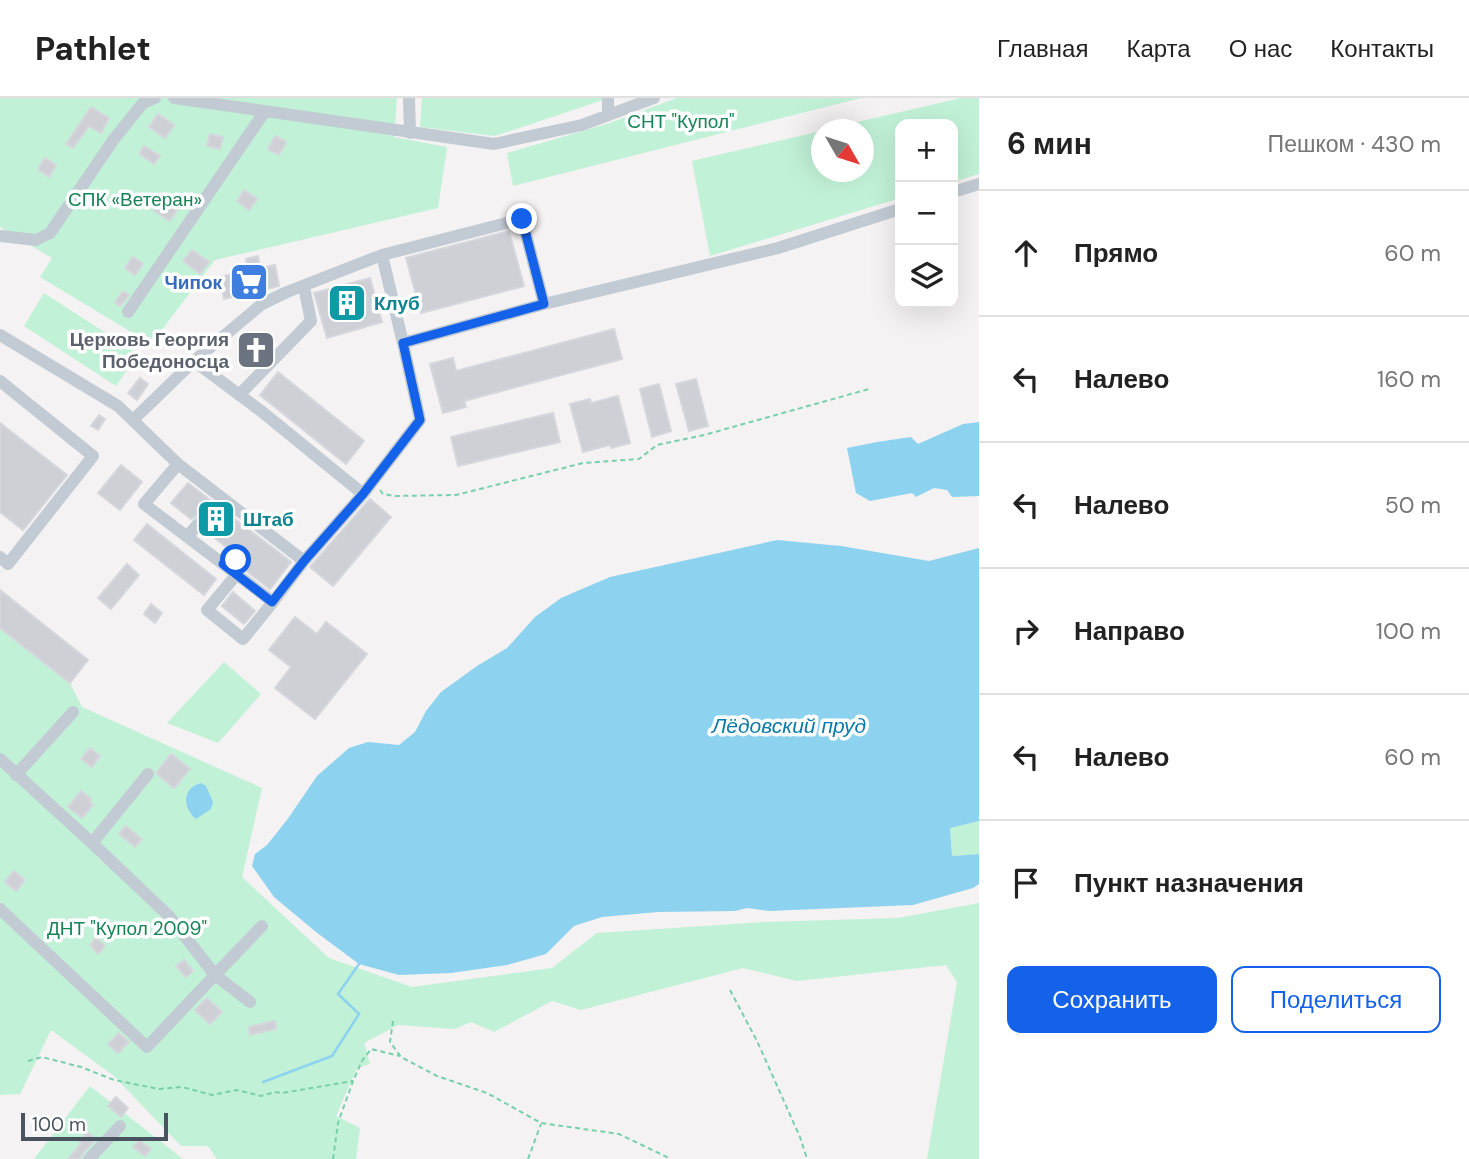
<!DOCTYPE html>
<html lang="ru">
<head>
<meta charset="utf-8">
<style>
	:root { --surface:#fff; --page:#f2f2f2; --text:#222; --muted:#767676; --line:#e0e0e0; --accent:#1562ea }
	body { margin:0; font-family:"DM Sans",sans-serif; background:var(--page); color:var(--text) }
	.controls { position:absolute; right:21px; top:21px; display:grid; overflow:hidden; border-radius:14px; box-shadow:0 7px 28px #0002 }
	.controls button { width:63px; height:63px; display:grid; place-items:center; padding:0; border:0; border-bottom:2px solid var(--line); background:var(--surface); color:var(--text); font:35px sans-serif }
	.compass { position:absolute; left:811px; top:21px; width:63px; height:63px; border-radius:50%; background:var(--surface); box-shadow:0 7px 28px #0002; rotate:129deg }
	.scale { position:absolute; left:21px; bottom:18px; width:147px; box-sizing:border-box; padding-left:7px; border:4px solid #495360; border-top:0; font-size:19px; line-height:24px; white-space:nowrap; color:#495360; -webkit-text-stroke:5px #fff; paint-order:stroke }
	.stop { position:absolute; width:21px; height:21px; margin:-16px; border:5px solid #1562ea; border-radius:50%; background:#fff }
	.stop.end { background:#1562ea; border-color:#fff; box-shadow:0 2px 7px #0008 }
	.list { margin:0; padding:0; list-style:none }
	h2 { display:flex; justify-content:space-between; align-items:center; height:91px; margin:0; padding:0 28px; font-size:30px }
	h2 small { font-size:23px; font-weight:400; color:var(--muted) }
	.list li { display:grid; grid-template-columns:46px 1fr auto; gap:21px; align-items:center; box-sizing:border-box; height:126px; padding:0 28px; border-top:2px solid var(--line) }
	.list b { display:block; font-size:26px; white-space:nowrap }
	.list em { font-size:23px; font-style:normal; color:var(--muted) }
	.actions { display:flex; gap:14px; padding:21px 28px }
	.actions a { flex:1; padding:16px 0; border:2px solid var(--accent); border-radius:14px; text-align:center; font-size:24px; color:var(--accent) }
	.actions .main { background:var(--accent); color:#fff }
	.icon { flex:none; width:38px; height:38px; fill:none; stroke:currentColor; stroke-width:2; stroke-linecap:round; stroke-linejoin:round }
	.map { position:relative; flex:none; width:979px; height:1061px; overflow:hidden }
	header { display:flex; align-items:center; gap:42px; box-sizing:border-box; height:98px; padding:0 35px; background:var(--surface); border-bottom:2px solid var(--line) }
	header strong { font-size:33px }
	nav { display:flex; gap:38px; margin-inline-start:auto; font-size:24px }
	main { display:flex }
	aside { flex:1; background:var(--surface) }
	.map>svg:first-child { display:block }
	.green { fill:#c1f1d7 }
	.water { fill:#8dd3ef }
	.lines { fill:none; stroke-linecap:round; stroke-linejoin:round }
	.stream { stroke:#8dd3ef; stroke-width:2.5 }
	.building { fill:#ced0d6; stroke:#d6d7dd; stroke-width:2 }
	.path { stroke:#77d0ab; stroke-width:2; stroke-dasharray:5 3.5; stroke-linecap:butt }
	.minor { stroke:#c2cbd3; stroke-width:12 }
	.route { stroke:#1562ea; stroke-width:9 }
	.labels { text-anchor:middle; dominant-baseline:central; stroke-width:7; stroke-linejoin:round; paint-order:stroke }
	.park-label { font-size:19px; fill:#158556; stroke:#fff }
	.shop-label { font-size:19px; font-weight:bold; fill:#366cbe; stroke:#fff; text-anchor:end }
	.culture-label { font-size:19px; font-weight:bold; fill:#0d838f; stroke:#fff; text-anchor:start }
	.worship-label { font-size:19px; font-weight:bold; fill:#5b616d; stroke:#fff; text-anchor:end }
	.water-label { font-size:21px; font-style:italic; fill:#097cab; stroke:#fff }
</style>
</head>
<body>
<header>
<strong>Pathlet</strong>
<nav><a>Главная</a><a>Карта</a><a>О нас</a><a>Контакты</a></nav>
</header>
<main>
<div class="map">
<svg width="979" height="1061" viewBox="0 0 979 1061">
	<rect width="100%" height="100%" fill="#f4f2f2"/>
	<path class="green" d="M0 0H397L394 39 447 49 438 110 215 162 151 246 40 179 52 160 0 129Z
		M422 0H609L495 38 420 29Z
		M677 0H861L513 88 507 55 607 26Z
		M961 0H979V76L953 84V26H900V100L710 158 692 63 821 33 822 74H864V32L827 31Z
		M44 195 138 256 116 288 24 228Z
		M0 531 70 585 82 609 262 690 242 779 329 860 412 889 552 870 597 835 765 824 898 820 979 805V1061H927L957 884 946 867 797 883 743 870 581 912 552 903 494 934 471 924 455 931 398 927 364 945 370 966 357 970 336 1018 360 1030 356 1061H217L208 1048H181L114 978 51 932 20 996 0 997Z
		M224 564 261 596 218 645 167 625Z
		M979 723V756L952 758 950 729Z
		M90 988 183 1061H34Z"/>
	<path class="water" d="M979 324V398L952 399 947 392 934 390 916 399 912 395 870 403 856 395 847 350 877 344 911 339 918 346 963 326Z
		M777 442 841 448 929 463 979 450V723L950 730 952 758 979 756V786L973 790 913 807 769 813 747 810 735 813 658 814 602 819 574 828 546 856 507 867 451 875 399 877 359 866 316 834 274 799 252 768 255 756 267 747 287 722 317 678 349 650 368 644 399 647 415 634 426 613 441 594 477 568 507 550 535 519 561 500 610 479Z
		M201 685 206 688 213 704 211 711 196 721C183 711 181 690 201 685Z"/>
	<g class="lines">
		<path class="stream" d="M263 984 332 958 359 916 338 896 359 866"/>
	</g>
	<path class="building" d="M91 9 109 20 101 35 89 28 73 50 66 46Z
		M158 16 174 27 165 40 149 29Z
		M210 36 223 39 220 51 207 48Z
		M275 38 286 44 279 57 268 51Z
		M144 48 160 58 154 66 139 56Z
		M45 60 56 67 49 79 38 71Z
		M244 92 257 101 249 112 237 103Z
		M165 96 181 106 170 123 154 113Z
		M509 133 524 188 421 215 406 160Z
		M192 152 209 164 200 176 183 163Z
		M258 158 260 170 275 167 279 188 224 201 219 179 248 173 246 161Z
		M133 159 143 166 135 177 125 170Z
		M370 180 382 224 327 240 314 195Z
		M123 193 129 197 120 208 115 204Z
		M614 231 622 261 464 303 466 309 443 315 430 266 453 260 456 273Z
		M255 243 257 246 260 243 266 249 262 252 265 255 258 261 256 258 253 261 247 254 250 252 248 249Z
		M278 274 364 343 346 366 260 297Z
		M140 280 148 286 137 302 128 295Z
		M696 281 708 328 689 333 676 286Z
		M659 286 671 333 652 339 640 291Z
		M618 298 630 345 611 350 610 347 583 354 570 306 590 301 591 305Z
		M553 315 560 344 458 368 451 339Z
		M99 317 105 321 98 332 91 328Z
		M0 325 67 377 23 432 0 414Z
		M121 367 142 384 120 412 98 395Z
		M188 385 291 464 270 491 241 469 245 463 242 455 232 449H226L205 432 207 427 204 420 199 417 191 421 171 405Z
		M370 401 391 419 333 488 310 469Z
		M147 426 216 481 204 497 134 442Z
		M127 466 139 477 111 511 98 500Z
		M0 492 88 562 70 585 0 530Z
		M233 494 255 513 244 526 222 508Z
		M151 506 162 515 155 525 144 516Z
		M295 519 317 536 326 524 367 556 315 621 275 590 291 569 269 552Z
		M90 650 100 658 92 669 81 661Z
		M171 656 190 671 174 690 156 675Z
		M81 693 91 701 89 704 93 707 82 720 68 709Z
		M126 728 142 741 135 749 119 736Z
		M14 773 25 782 16 793 5 784Z
		M70 820 80 830 71 839 61 829Z
		M96 840 105 848 98 856 90 847Z
		M184 862 193 873 186 879 176 868Z
		M207 900 222 914 210 926 195 912Z
		M275 923 276 931 250 937 249 929Z
		M119 935 129 944 118 955 108 946Z
		M116 999 128 1010 121 1019 108 1008Z
		M87 1034 96 1041 83 1055 80 1061H68L81 1046 79 1044Z
		M139 1042 151 1051 145 1058 133 1049Z"/>
	<g class="lines">
		<path class="path" d="M380 392 383 396 395 398 456 397 583 365 639 361 657 347 704 337 869 291
			M730 892 757 943 800 1039 807 1061
			M393 923 390 944 401 959 437 978 487 995 541 1025 619 1036 671 1061
			M28 963 42 959 81 969 114 982 159 991 182 989 212 997 237 992 261 998 275 994 282 995 353 983
			M333 1061 338 1025 353 983 362 963 371 951 400 958
			M528 1061 541 1026"/>
		<path class="minor" d="M174 0 494 46 582 27 654 0
			M409 0 410 35
			M608 17V0
			M953 94 979 86
			M0 138 36 142 50 135 114 41 143 5 155 0
			M382 157 522 121 544 206
			M128 214 265 13
			M0 237 118 308 178 366 304 463 363 396 420 322 403 245 544 206 778 150 900 111
			M0 283 93 358 8 466 0 459
			M239 297 311 223 304 189
			M133 322 194 263
			M178 366 144 406 273 504 304 463
			M363 396 261 313 194 263 262 206 287 194 382 157 403 245
			M187 439 198 426
			M223 466 230 457 236 462
			M237 476 207 512 243 541 273 504
			M0 661 92 745 169 818 215 877 147 949 0 811
			M16 677 73 614
			M92 745 148 676
			M250 904 215 877 262 828
			M89 1061 120 1028"/>
	</g>
	<g class="lines">
		<path class="route" d="M236 462 230 457 223 466 272 504 304 463 363 396 420 322 403 245 544 206 522 121"/>
	</g>
	<defs>
		<g id="supermarket-square" transform="scale(2.0125)"><rect x="-9" y="-9" width="18" height="18" rx="4" fill="#3f7fe0" stroke="#fff"/><path d="M-6-5.5h2.5l.6 2H6L4.5 2H-2.5L-4.4-4H-6ZM-1.5 3.2a1.3 1.3 0 1 0 .1 0ZM3 3.2a1.3 1.3 0 1 0 .1 0Z" fill="#fff"/></g>
		<g id="building-square" transform="scale(2.0125)"><rect x="-9" y="-9" width="18" height="18" rx="4" fill="#0f9aa8" stroke="#fff"/><path d="M-4-6H4V6H1V3H-1V6H-4ZM-2.5-4.3h1.7v1.8h-1.7ZM.8-4.3h1.7v1.8H.8ZM-2.5-1h1.7V.8h-1.7ZM.8-1h1.7V.8H.8Z" fill="#fff"/></g>
		<g id="church-square" transform="scale(2.0125)"><rect x="-9" y="-9" width="18" height="18" rx="4" fill="#6b7280" stroke="#fff"/><path d="M-1.2-6h2.4v3.5h3.3v2.4h-3.3V6h-2.4V-.1h-3.3v-2.4h3.3Z" fill="#fff"/></g>
	</defs>
	<g fill-rule="evenodd">
		<use href="#supermarket-square" x="249" y="184"/>
		<use href="#building-square" x="347" y="205"/>
		<use href="#church-square" x="256" y="252"/>
		<use href="#building-square" x="216" y="421"/>
	</g>
	<g class="labels">
		<g class="park-label">
			<text x="681" y="23">СНТ "Купол"</text>
			<text x="135" y="101">СПК «Ветеран»</text>
			<text x="127" y="830">ДНТ "Купол 2009"</text>
		</g>
		<g class="shop-label">
			<text x="222" y="184">Чипок</text>
		</g>
		<g class="culture-label">
			<text x="374" y="205">Клуб</text>
			<text x="243" y="421">Штаб</text>
		</g>
		<g class="worship-label">
			<text x="229" y="241">Церковь Георгия<tspan x="229" dy="22">Победоносца</tspan></text>
		</g>
		<g class="water-label">
			<text x="789" y="628">Лёдовский пруд</text>
		</g>
	</g>
</svg>
<div class="controls">
<button>+</button>
<button>−</button>
<button><svg class="icon" aria-label="layers" viewBox="0 0 24 24"><path d="M12 4l9 5-9 5-9-5zM3 14l9 5 9-5"/></svg></button>
</div>
<svg class="compass" viewBox="-18 -18 36 36"><path d="M0-13l5 13h-10z" fill="#e53935"/><path d="M0 13l5-13h-10z" fill="#767676"/></svg>
<div class="scale">100 m</div>
<div class="stop" style="left:236px;top:462px"></div>
<div class="stop end" style="left:522px;top:121px"></div>
</div>
<aside>
<h2>6 мин<small>Пешком · 430 m</small></h2>
<ul class="list">
<li><svg class="icon" aria-label="ahead" viewBox="0 0 24 24"><path d="M12 20V5M6 11l6-6 6 6"/></svg><div><b>Прямо</b></div><em>60 m</em></li>
<li><svg class="icon" aria-label="left" viewBox="0 0 24 24"><path d="M17 20v-9H6M10 6l-5 5 5 5"/></svg><div><b>Налево</b></div><em>160 m</em></li>
<li><svg class="icon" aria-label="left" viewBox="0 0 24 24"><path d="M17 20v-9H6M10 6l-5 5 5 5"/></svg><div><b>Налево</b></div><em>50 m</em></li>
<li><svg class="icon" aria-label="right" viewBox="0 0 24 24"><path d="M7 20v-9h11M14 6l5 5-5 5"/></svg><div><b>Направо</b></div><em>100 m</em></li>
<li><svg class="icon" aria-label="left" viewBox="0 0 24 24"><path d="M17 20v-9H6M10 6l-5 5 5 5"/></svg><div><b>Налево</b></div><em>60 m</em></li>
<li><svg class="icon" aria-label="arrive" viewBox="0 0 24 24"><path d="M6 21V4h12l-3 4 3 4H6"/></svg><div><b>Пункт назначения</b></div></li>
</ul>
<div class="actions"><a class="main">Сохранить</a><a>Поделиться</a></div>
</aside>
</main>
</body>
</html>
